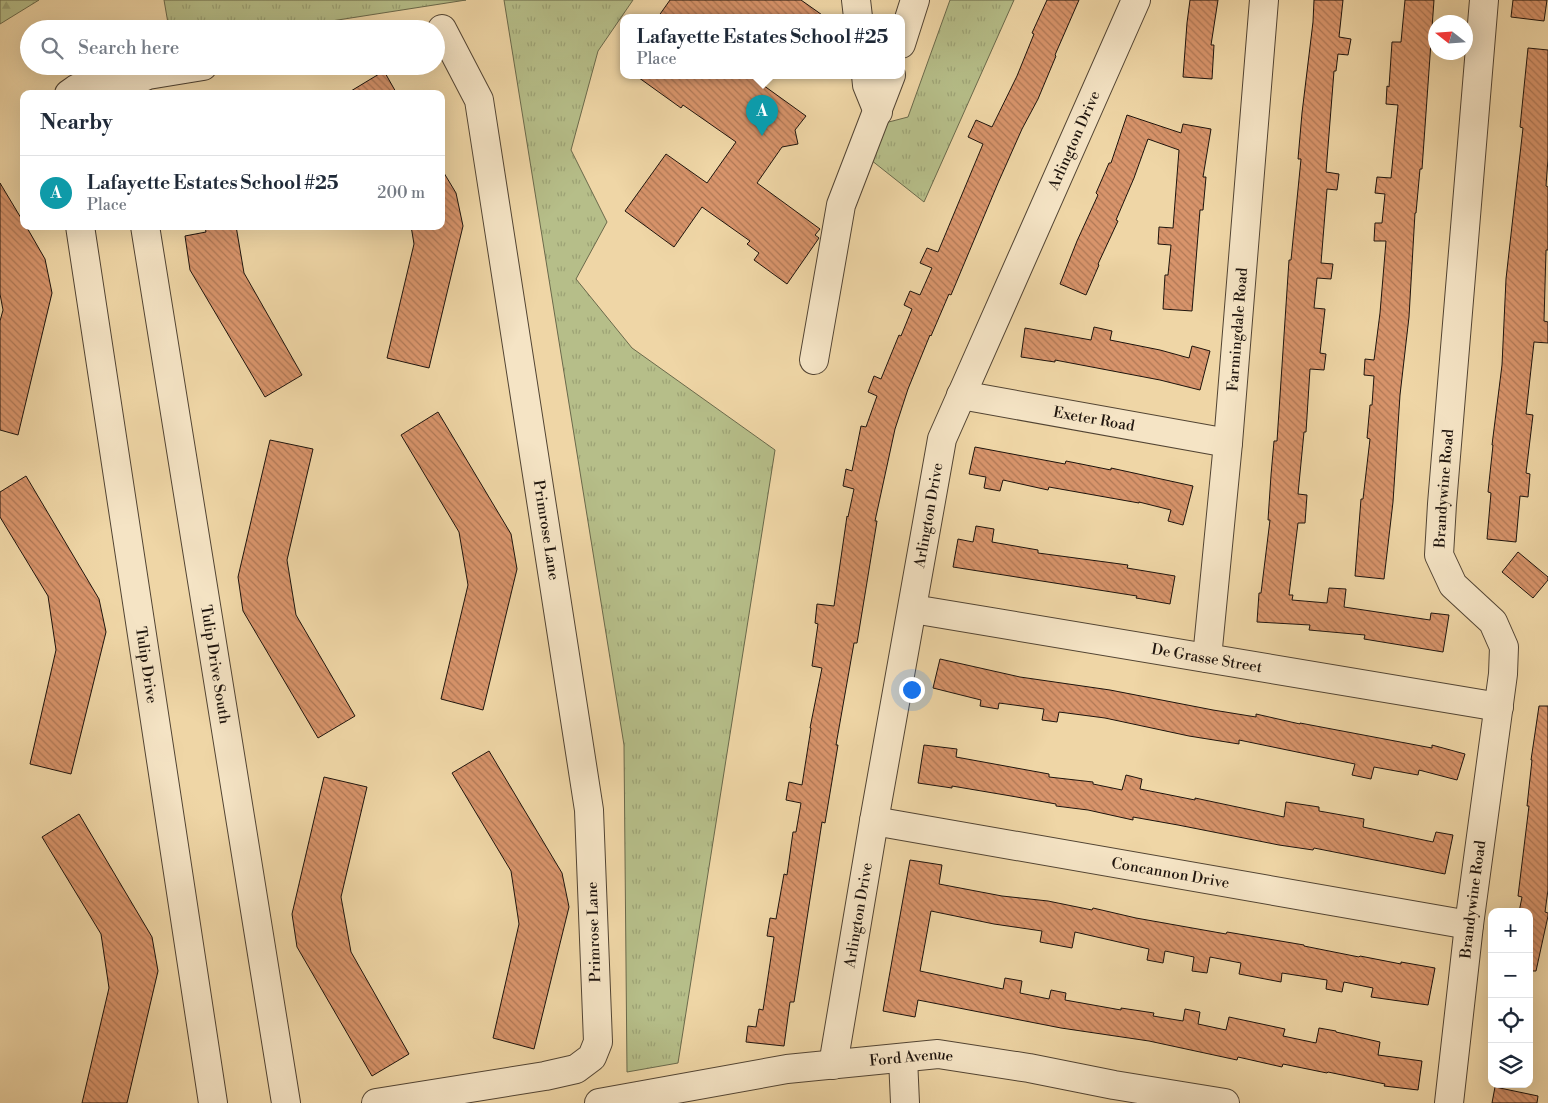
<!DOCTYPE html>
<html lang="en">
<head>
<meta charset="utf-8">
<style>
	:root { --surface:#fff; --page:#f2f2f3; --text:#1f2937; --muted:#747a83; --line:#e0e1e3; --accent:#8f2418 }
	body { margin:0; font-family:"Libre Bodoni",serif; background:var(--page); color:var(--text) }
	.controls { position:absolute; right:15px; bottom:15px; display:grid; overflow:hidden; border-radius:10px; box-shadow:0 5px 20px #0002 }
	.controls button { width:45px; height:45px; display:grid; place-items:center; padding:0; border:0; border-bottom:1px solid var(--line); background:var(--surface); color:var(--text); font:25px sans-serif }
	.compass { position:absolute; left:1428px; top:15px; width:45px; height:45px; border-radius:50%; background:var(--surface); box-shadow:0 5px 20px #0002; rotate:287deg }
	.you { position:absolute; left:911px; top:689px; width:18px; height:18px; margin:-12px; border:4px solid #fff; border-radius:50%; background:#1a73e8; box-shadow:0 0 0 8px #1a73e833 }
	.badge { display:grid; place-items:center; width:32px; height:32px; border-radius:50%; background:var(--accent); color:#fff; font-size:16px; font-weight:700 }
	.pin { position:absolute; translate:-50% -41px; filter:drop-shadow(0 1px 2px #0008) }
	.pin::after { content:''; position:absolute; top:26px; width:18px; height:15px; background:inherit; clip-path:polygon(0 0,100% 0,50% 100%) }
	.popup { position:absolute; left:620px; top:14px; width:285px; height:65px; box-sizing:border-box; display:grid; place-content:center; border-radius:10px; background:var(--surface); filter:drop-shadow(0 1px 4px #0005); font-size:16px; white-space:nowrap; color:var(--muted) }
	.popup b { font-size:19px; color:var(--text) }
	.popup::after { content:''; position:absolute; left:50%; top:100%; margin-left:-10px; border:10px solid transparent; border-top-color:var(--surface) }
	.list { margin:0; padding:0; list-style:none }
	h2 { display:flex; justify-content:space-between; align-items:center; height:65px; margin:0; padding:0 20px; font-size:21px }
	h2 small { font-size:16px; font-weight:400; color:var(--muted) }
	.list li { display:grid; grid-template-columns:32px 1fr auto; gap:15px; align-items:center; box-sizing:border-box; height:75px; padding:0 20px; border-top:1px solid var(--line) }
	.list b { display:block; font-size:19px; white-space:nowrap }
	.list p { margin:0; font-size:16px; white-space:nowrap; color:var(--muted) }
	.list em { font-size:16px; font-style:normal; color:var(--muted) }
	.icon { flex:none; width:28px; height:28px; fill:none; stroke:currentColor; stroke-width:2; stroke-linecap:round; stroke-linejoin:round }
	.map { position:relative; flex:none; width:1548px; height:1103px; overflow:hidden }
	.search { position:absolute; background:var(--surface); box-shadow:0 5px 20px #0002; left:20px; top:20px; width:425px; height:55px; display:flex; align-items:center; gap:12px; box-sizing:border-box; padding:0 18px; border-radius:28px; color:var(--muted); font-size:19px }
	.panel { position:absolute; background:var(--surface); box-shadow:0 5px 20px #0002; left:20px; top:90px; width:425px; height:140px; border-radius:10px }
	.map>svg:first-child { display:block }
	.forest { fill:url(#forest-firs); stroke:#6a694b }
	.park { fill:url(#park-tufts); stroke:#6a694b }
	.building { fill:url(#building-back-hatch); stroke:#1e140d }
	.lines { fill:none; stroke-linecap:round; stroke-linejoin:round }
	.minor-casing { stroke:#524433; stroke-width:30 }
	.minor { stroke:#f5e4c5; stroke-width:28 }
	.labels { text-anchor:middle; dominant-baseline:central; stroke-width:4; stroke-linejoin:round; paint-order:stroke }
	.street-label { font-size:15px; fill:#1e140d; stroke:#f5e4c5 }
</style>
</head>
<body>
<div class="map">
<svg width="1548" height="1103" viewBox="0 0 1548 1103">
	<defs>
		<pattern id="forest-firs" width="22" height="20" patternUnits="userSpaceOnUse" patternTransform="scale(1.25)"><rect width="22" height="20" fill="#b6be89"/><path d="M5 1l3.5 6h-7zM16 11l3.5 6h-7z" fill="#9ca275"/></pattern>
		<pattern id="park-tufts" width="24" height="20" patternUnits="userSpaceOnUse" patternTransform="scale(1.25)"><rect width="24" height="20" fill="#b6be89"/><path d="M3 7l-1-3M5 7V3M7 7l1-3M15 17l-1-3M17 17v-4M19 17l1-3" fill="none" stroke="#9ca275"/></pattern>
		<pattern id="building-back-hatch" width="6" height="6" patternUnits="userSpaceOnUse" patternTransform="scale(1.25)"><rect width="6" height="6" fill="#d8946b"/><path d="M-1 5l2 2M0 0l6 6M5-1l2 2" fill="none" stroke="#af7856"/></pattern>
	</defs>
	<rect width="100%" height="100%" fill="#efd6a6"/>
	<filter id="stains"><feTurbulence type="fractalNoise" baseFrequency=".004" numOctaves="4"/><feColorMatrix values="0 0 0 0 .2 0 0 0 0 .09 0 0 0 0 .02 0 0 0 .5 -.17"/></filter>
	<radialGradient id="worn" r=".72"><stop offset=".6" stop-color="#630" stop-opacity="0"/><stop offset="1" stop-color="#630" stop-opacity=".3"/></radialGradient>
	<path class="forest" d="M0 0H39L0 24Z"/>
	<path class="park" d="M164 0H466L280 29H169Z
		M504 0H633L598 51 571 150 607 222 576 279 632 348 775 450 678 1063 627 1072 624 745Z
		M950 0H1014L924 202 871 160 881 124 908 117Z"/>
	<path class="building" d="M670 0H801L825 17H658Z
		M1047 0H1079L1055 55 1056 56 1038 99 1022 129 998 183 951 295 949 294 931 336 930 335 908 389 895 429 875 521H877L857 643H854L836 745H838L825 823 822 822 794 1002H790L784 1046 746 1042 748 1026 756 1027 759 1009 763 1010 774 937 767 936 770 918 776 919 784 874 787 875 793 832H796L801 803 786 800 789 782 802 785 811 728H810L822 668 812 666 818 624 815 623 817 604 834 606 847 516 848 517 854 489 843 486 846 469 852 471 861 426 866 427 877 396 868 392 874 376 881 379 899 335 901 336 912 309 904 305 910 291 920 295 932 268 920 263 927 248 938 252 983 144 968 137 976 120 992 127 1017 76 1034 34 1032 33Z
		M1190 0H1218L1211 45H1214L1212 79 1183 77 1187 23Z
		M1314 0H1343L1339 37 1351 39 1348 55 1338 54 1336 71H1334L1326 172 1339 174 1337 190 1327 189 1321 263 1333 264 1331 279 1317 278 1314 308 1325 309 1320 353 1326 354 1324 370 1310 369 1306 432H1304L1298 494 1307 495 1305 523H1298L1289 595H1293L1292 600 1327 603 1329 588 1346 589 1344 607 1430 620 1431 613 1449 615 1443 652 1364 639 1365 635 1309 630 1310 625 1257 622 1259 593H1261L1270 520H1268L1271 475 1274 441H1277L1289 260H1291L1301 159H1298L1302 113 1313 22Z
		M1405 0H1434L1422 169H1420L1416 213H1415L1409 317 1400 395 1393 502 1384 579 1355 576 1361 499H1363L1370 439 1367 438 1370 405H1372L1374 376 1364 375 1365 359 1374 360 1380 313 1386 241H1374L1375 223H1382L1385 194 1375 193 1377 177 1391 178 1398 105 1386 104 1387 86 1389 87 1392 42H1401Z
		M1513 0H1547L1544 21 1511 17Z
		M1528 48 1548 50V159L1546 186 1548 187V250H1546L1544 321 1548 322V343L1534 342 1526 414 1533 415 1526 473 1530 474 1528 497 1520 496 1516 542 1487 539 1491 493 1488 492 1493 445H1492L1502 365 1506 279 1518 172 1523 128 1520 127Z
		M384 71 397 94H346Z
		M635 75H749L806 116 795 130 798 144 782 147 757 183 820 229 815 235 819 238 787 284 754 260 759 253 747 244 750 241 702 207 674 247 625 211 666 154 707 183 736 142 683 105 681 108Z
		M1127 115 1181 133 1183 124 1211 129 1203 177H1206L1203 210H1200L1192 311 1163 309 1165 275H1168L1171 245 1158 244 1159 227 1173 228 1179 150 1148 139 1134 178 1116 220 1118 221 1098 264 1099 265 1086 295 1060 284 1077 241 1098 195 1096 193 1109 163H1111Z
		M441 168 456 193 463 226 429 368 387 358 414 244 411 226H441Z
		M0 183 24 223V226H26L45 259 52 293 18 435 0 430V321L3 310 0 294Z
		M205 226H236L244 273 302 375 265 397 190 270 185 236 206 232Z
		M1094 327 1112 331 1110 340 1160 350 1189 358 1192 346 1210 351 1200 390 1160 380 1055 360V362L1021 357 1025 328 1091 340Z
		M438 412 511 534 517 569 483 710 441 699 468 585 459 532 401 435Z
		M270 440 313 449 287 560 296 615 355 716 318 738 243 611 238 577Z
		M975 447 1065 464 1066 461 1111 470V468L1193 486 1183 525 1168 521 1171 510 1139 502V503L1049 487 1048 490 1003 480 1000 491 984 488 986 477 969 474Z
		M26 476 99 599 106 632 71 774 30 764 56 650 48 596 0 517V492Z
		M976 526 994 529 992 542 1038 550V553L1128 565 1127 568 1175 576 1170 604 1136 598 1137 596 953 567 958 539 973 542Z
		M1518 552 1548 577V580L1533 598 1502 572Z
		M940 659 1020 677 1110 690 1213 710 1256 717V714L1300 724V723L1432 748V745L1465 754 1457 780 1419 770 1418 775 1374 767 1371 779 1352 775 1355 764 1239 740V744L1189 736 1105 718 1059 712 1057 722 1042 720 1044 709 999 703 998 709 980 706 981 700 933 688Z
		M1539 706H1548V890L1545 912 1548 913V916L1536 971H1529V912H1519L1522 897 1518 896 1529 806H1527L1532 760H1531Z
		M924 745 957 749 956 757 1049 774V777L1093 782V784L1122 790 1126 775 1142 779 1140 789 1195 800V798L1284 817 1286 802 1319 807V811L1364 819 1363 827 1433 842 1436 832 1453 835 1445 874 1314 848 1313 850 1279 845 1178 825 1133 817V820L1088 810 1056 806V804L1011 796 952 786V788L918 783Z
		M489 751 562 873 569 907 534 1049 493 1038 519 924 511 871 452 773Z
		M324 777 367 787 341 897 351 952 409 1054 372 1076 297 947 292 914Z
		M79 814 152 937 158 971 127 1103H82L109 988 101 934 42 837Z
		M910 860 942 865 939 884 1002 896 1048 901 1092 910 1093 908 1136 918 1226 934 1227 932 1304 945V946L1359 957 1360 956 1401 964V962L1435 968 1428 1005 1371 997 1373 988 1344 982 1342 992 1326 989 1327 980 1282 973 1281 982 1239 974 1241 963 1210 957 1207 973 1192 971 1194 957 1165 951 1163 963 1147 960 1149 949 1075 932 1072 948 1040 942 1042 931 994 924 931 911 920 971 1003 989 1005 978 1022 981 1020 993 1049 999 1051 990 1066 993 1065 1000 1121 1010V1008L1154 1013 1153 1016 1183 1021 1185 1009 1200 1012 1198 1024 1226 1030 1229 1017 1285 1029 1283 1036 1316 1043 1319 1028 1336 1031V1032L1380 1042 1378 1055 1422 1061 1418 1090 1384 1086 1385 1084 1328 1072 1327 1073 1283 1064 1282 1067 1238 1057 1237 1060 1149 1041 1061 1028 918 1000 915 1017 883 1011Z
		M1495 1087 1538 1096 1537 1103H1492Z"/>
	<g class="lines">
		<g class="minor-casing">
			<g id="minor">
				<path d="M856 0 858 17"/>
				<path d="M901 44 915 0"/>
				<path d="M866 75 867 85 878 112"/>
				<path d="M118 88 148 75 203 66"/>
				<path d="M69 94C85 81 108 74 122 94"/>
				<path id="s1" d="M80 226 213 1103"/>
				<path id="s2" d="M145 226 286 1103"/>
				<path d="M814 360 841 205 891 75"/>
				<path id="s3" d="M961 395 1228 443"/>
				<path id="s4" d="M913 609 1499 707"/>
				<path id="s5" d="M1207 658 1228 443 1264 0"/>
				<path id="s6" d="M874 821 1469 925"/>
				<path d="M903 1058 905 1103"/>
				<path id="s7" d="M833 1065 874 821 942 439 1136 0"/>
				<path d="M376 1103 545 1076 576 1069 592 1057 598 1042 589 810 479 100 442 29"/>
				<path id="s8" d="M599 1103 787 1069 938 1054 1029 1068 1114 1085 1225 1103"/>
				<path id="s9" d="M1449 1103 1469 925 1503 674 1504 647 1493 622 1453 585 1439 555 1442 504 1484 0"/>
			</g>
		</g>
		<use href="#minor" class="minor"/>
	</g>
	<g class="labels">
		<g class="street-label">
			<text stroke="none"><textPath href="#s7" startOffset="962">Arlington Drive</textPath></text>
			<text stroke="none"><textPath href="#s5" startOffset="330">Farmingdale Road</textPath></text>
			<text stroke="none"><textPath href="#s3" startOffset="135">Exeter Road</textPath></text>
			<text stroke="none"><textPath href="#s9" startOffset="641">Brandywine Road</textPath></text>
			<text stroke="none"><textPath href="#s7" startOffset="558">Arlington Drive</textPath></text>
			<text transform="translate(546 530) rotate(81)">Primrose Lane</text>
			<text stroke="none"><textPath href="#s4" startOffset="298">De Grasse Street</textPath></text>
			<text stroke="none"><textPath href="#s1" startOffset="444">Tulip Drive</textPath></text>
			<text stroke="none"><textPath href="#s2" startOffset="444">Tulip Drive South</textPath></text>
			<text stroke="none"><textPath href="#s6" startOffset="301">Concannon Drive</textPath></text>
			<text stroke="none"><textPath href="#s9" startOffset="205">Brandywine Road</textPath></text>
			<text stroke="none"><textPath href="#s7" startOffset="152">Arlington Drive</textPath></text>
			<text transform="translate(594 932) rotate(-92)">Primrose Lane</text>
			<text stroke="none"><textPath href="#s8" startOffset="316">Ford Avenue</textPath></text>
		</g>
	</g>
	<rect width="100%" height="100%" filter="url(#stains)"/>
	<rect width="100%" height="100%" fill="url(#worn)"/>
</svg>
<div class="controls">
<button>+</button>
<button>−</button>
<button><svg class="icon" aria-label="locate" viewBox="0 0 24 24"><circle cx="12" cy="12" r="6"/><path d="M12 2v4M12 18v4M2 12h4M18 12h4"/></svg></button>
<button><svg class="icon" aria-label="layers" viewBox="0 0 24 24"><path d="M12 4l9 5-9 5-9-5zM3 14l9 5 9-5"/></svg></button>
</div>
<svg class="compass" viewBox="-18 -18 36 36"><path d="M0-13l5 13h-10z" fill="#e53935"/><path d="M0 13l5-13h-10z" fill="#747a83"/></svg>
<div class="you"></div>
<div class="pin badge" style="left:762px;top:136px;background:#0f9aa8">A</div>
<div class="popup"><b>Lafayette Estates School #25</b>Place</div>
<div class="search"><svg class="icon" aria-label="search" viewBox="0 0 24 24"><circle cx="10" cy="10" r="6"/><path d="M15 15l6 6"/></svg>Search here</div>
<section class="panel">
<h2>Nearby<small></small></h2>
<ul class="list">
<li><span class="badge" style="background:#0f9aa8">A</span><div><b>Lafayette Estates School #25</b><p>Place</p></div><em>200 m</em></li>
</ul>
</section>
</div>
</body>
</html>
